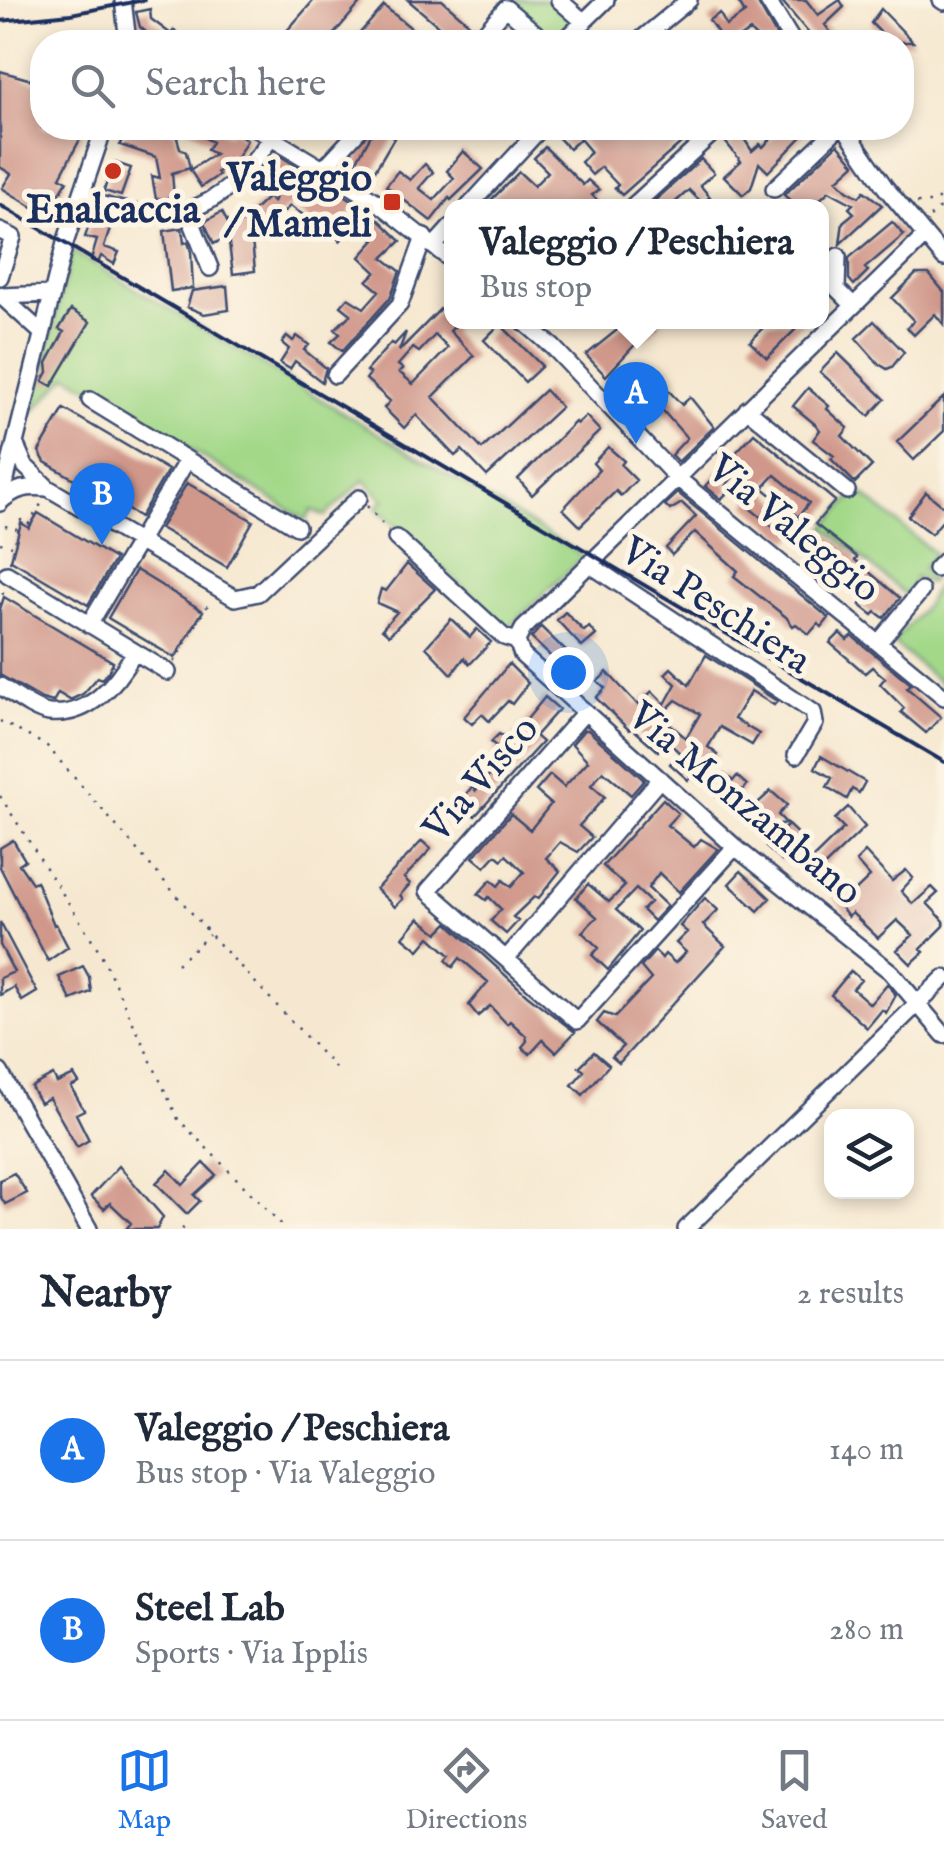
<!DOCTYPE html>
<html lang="en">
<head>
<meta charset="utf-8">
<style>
	:root { --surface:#fff; --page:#f6f6f7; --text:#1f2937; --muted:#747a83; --line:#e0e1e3; --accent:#1a73e8 }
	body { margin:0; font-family:"IM FELL English",serif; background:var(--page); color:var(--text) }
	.controls { position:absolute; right:30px; bottom:30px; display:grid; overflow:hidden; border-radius:20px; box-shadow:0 5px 15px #0003 }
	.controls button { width:90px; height:90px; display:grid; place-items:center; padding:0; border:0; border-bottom:2px solid var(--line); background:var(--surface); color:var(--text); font:50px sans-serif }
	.you { position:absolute; left:568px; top:672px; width:35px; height:35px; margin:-25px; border:8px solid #fff; border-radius:50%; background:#1a73e8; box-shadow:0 0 0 15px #1a73e833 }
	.badge { display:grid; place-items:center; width:65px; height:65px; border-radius:50%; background:var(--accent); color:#fff; font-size:32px; font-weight:700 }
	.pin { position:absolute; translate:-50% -82px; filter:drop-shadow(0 2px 5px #0008) }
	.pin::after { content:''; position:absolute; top:52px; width:35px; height:30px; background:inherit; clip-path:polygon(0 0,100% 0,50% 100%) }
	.popup { position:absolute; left:444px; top:199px; width:385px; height:130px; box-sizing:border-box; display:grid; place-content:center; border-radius:20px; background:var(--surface); filter:drop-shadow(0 2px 8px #0005); font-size:32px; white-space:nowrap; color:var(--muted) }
	.popup b { font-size:38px; color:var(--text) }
	.popup::after { content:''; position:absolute; left:50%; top:100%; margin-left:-20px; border:20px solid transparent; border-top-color:var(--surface) }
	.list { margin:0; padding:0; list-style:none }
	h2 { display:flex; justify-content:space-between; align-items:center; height:130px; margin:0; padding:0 40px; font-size:42px }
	h2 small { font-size:32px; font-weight:400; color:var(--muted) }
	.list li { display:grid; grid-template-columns:65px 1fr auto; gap:30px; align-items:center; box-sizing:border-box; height:180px; padding:0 40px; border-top:2px solid var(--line) }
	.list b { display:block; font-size:38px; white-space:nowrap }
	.list p { margin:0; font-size:32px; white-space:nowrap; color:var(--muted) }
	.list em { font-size:32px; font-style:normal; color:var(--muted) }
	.icon { flex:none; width:55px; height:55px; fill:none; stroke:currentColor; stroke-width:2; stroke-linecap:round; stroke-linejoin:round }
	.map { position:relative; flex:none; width:944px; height:1229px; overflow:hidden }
	.search { position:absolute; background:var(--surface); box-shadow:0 5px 15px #0003; left:30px; right:30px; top:30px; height:110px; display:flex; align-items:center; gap:25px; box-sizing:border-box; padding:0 35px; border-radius:40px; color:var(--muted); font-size:38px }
	.sheet { height:490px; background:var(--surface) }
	nav { display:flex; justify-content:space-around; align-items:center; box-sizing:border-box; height:140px; border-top:2px solid var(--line); background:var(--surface); font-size:28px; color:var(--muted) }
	nav a { display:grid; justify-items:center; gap:5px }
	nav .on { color:var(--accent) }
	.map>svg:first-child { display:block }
	.green { fill:#a2d888; stroke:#5e8473; stroke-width:2.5 }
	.building { fill:#d0988b; fill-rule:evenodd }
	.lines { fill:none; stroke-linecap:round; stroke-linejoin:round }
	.minor-casing { stroke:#3c4b6f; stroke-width:20 }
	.path { stroke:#3c4b6f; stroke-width:2.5; stroke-dasharray:2.5 8; stroke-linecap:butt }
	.minor { stroke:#fff; stroke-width:15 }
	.rail { stroke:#1b2f5e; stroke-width:4 }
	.poi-dot { fill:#c8321e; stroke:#fcf5e5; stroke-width:4 }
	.labels { text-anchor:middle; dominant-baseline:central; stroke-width:10; stroke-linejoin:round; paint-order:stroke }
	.poi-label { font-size:40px; font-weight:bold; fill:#1b2f5e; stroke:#fcf5e5; text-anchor:end }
	.street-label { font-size:40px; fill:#1b2f5e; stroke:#fcf5e5 }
</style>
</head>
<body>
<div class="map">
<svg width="944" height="1229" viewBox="0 0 944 1229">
	<rect width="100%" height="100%" fill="#fcf5e5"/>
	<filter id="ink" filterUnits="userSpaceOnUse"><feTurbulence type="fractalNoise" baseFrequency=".01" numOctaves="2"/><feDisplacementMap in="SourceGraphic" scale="20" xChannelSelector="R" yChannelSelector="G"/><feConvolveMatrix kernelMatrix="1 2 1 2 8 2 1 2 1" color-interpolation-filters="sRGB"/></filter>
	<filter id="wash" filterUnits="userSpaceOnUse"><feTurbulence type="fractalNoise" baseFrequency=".0048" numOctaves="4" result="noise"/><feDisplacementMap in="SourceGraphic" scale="40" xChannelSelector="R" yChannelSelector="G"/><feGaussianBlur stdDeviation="2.25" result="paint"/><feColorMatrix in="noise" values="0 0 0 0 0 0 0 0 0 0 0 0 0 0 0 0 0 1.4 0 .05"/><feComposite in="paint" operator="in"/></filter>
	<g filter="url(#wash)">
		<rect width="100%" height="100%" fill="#f6e8d0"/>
		<path class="green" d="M518 0H552L577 22 553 41 513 6Z
			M72 251 584 556 508 628 376 508 384 500 364 480 325 516 312 510 306 520 68 375 33 412Z
			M858 490 935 554 922 569 932 579 929 583 916 577 907 596 825 527Z
			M936 587 944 593V686L893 643 926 605Z"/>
		<g id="blocks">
			<path class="building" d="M314 0H363L327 42H277Z
				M408 0H442L472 26 457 42Z
				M737 0H756L780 42H761L750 31 732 42H724L709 20 720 13 726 26 745 13Z
				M781 0H806L818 15 840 0 844 7 825 25 838 42H816Z
				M384 6 411 28 428 42H352Z
				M150 9 151 19 171 34 174 30 188 42H158L140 27 136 12Z
				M881 9 913 42H890L871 23Z
				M0 71 42 83 39 116 42 118V128H86L60 177 67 181 53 205 63 213 60 224 2 188 11 174 0 167Z
				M125 128H174L180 148 186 152 190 168 172 173 174 197 156 199 152 176 160 178 156 157 120 145Z
				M187 128H214L229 134 232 129 247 140 232 166 229 164 217 172 219 175 201 187 190 170 215 154 207 150 212 142Z
				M372 128H381L394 138 374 172 356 162 372 133Z
				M565 128H698L622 195 615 188 618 185 601 167 592 175 581 162 591 152 580 139 569 149 556 135Z
				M726 128H751L741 134 752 151 760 144 763 147 778 132 774 128H810L768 172 759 163 751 188 743 195 724 176 741 161 723 139Z
				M838 144 855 164 837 180 847 190 859 197 864 191 882 205 840 244 843 222 854 213 849 208 853 204 829 191 813 206H796L784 195Z
				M545 147 583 185 588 180 599 190 592 195 603 206H485L519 172 534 186 548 172 534 158Z
				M463 151 483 169 451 200 449 198 431 221 386 186 398 171 410 180 425 164 433 172 419 188 434 200 454 178 447 171Z
				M280 156 357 203 342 230 347 233 340 241 321 218 298 241 292 235 308 218 290 206 252 240 255 271 233 274 228 236 214 244 204 222 222 212 232 231 268 197 273 202 282 180 271 174Z
				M701 159 714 173 700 185 710 197 702 203 689 190 671 206H649Z
				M113 162 131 168 121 196 104 191Z
				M369 210 401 241 383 258 400 271 390 298 342 351 331 342 340 334 335 329 351 314 341 306 348 298 364 308 379 291 367 281 376 272 360 257 375 240 358 224Z
				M92 216 112 223 104 247 119 252 114 264 101 256 98 263 91 260 97 240 85 237Z
				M892 222 904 235 865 268 868 271 854 285 849 279V258Z
				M182 228 184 243 188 242 191 252 193 288 171 291 164 231Z
				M916 274H929L944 292V325L935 314 914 335 907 328 914 321 892 298Z
				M227 286 229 310 204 314 187 307 192 291Z
				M451 298V322H459L450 331 474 356 433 397 482 449 545 390 561 407 487 476 462 450 455 456 416 415 404 428 384 408 390 401 366 379 370 374 366 371 391 343 394 345 406 332 399 351ZM435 335 448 348 413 384 399 372 403 369 398 365 413 348 419 352Z
				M71 310 90 322 52 386 43 381 48 372 47 363 64 332 59 329Z
				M874 321 904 352 892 367 887 369 879 364 856 338Z
				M627 322H662L644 339 642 337 606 376 586 355Z
				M768 322H803L767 358 750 342Z
				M500 324 542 366 525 382 484 340Z
				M287 336 293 341 297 336 309 345 304 350 326 368 322 382 295 361 290 369 280 363 289 349 282 343Z
				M838 353 885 399 869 416 820 372Z
				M644 364 682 405 690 397 714 427 678 462 671 455 687 438 632 376Z
				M808 388 829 406 827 409 848 428 842 436 872 466 855 483 831 459 834 456 813 440 820 430 816 425 793 406Z
				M944 397V431L914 460 897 442Z
				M64 409 168 470 140 517 45 462 39 451Z
				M586 416 600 431 532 495 518 479 575 422 577 424Z
				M754 433 835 501 815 524 857 557 855 560 900 598 884 618 876 612 873 615 860 605 869 593 853 582 850 586 840 577 843 574 820 557 824 551 799 530 790 541 746 505 760 488 740 469 726 485 731 489 721 499 705 486ZM775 475 809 503 798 517 763 488Z
				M608 447 624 461 621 465 636 480 621 496 616 491 580 526 563 509 599 470 593 463Z
				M187 483 253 521 227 567 160 528Z
				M926 492 944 507V519L931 534 908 516Z
				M678 493 829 618 822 627 818 624 809 634 796 624 793 626 786 617 734 576 738 571 695 532 672 555 666 548 696 516 682 503 670 510 665 505Z
				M38 513 115 559 88 605 11 560 21 523 29 528Z
				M407 564 435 589 389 635 382 629 397 612 377 603 381 589 386 591Z
				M136 570 203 611 175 658 108 618Z
				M4 597 113 662 108 672 102 679 98 677 83 694 70 700 58 693 53 702 42 699 0 675V609Z
				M565 612 584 631 589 627 596 635 582 647 557 620Z
				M451 619 470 637 477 629 491 642 470 664 464 658 452 674 426 647Z
				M541 627 572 657 562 667 531 638Z
				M840 633 847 640 852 636 911 684 907 688 941 717 926 733 901 712 904 708 880 684 885 678 872 667 865 673 830 643Z
				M706 655 777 701 774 705 751 691 734 719 759 734 752 745 720 727 708 747 718 755 704 770 700 767 688 780 670 764 680 753 667 741 658 751 632 728 629 730 596 698 605 688 598 681 607 672 638 705 652 691 665 704 676 684 665 674 671 668 689 685ZM676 700 700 714 686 738 660 716Z
				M509 664 528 683 512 704 508 701 489 721 482 714 472 724 464 717Z
				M545 697 559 709 535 736 542 742 475 816 459 802 472 787 476 791 502 761 493 753 497 747 491 742 499 734 510 740Z
				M584 730H588L644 780 631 795 603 771 591 785 605 797 579 826 592 837 578 852 560 842 546 858 560 871 538 899 534 897 513 917 518 921 506 934 491 921 501 909 489 897 486 900 478 894 491 880 498 886 503 880 511 887 524 872 506 855 502 860 496 855 485 867 473 857 511 814 530 830 551 804 536 791 550 775 564 787 588 761 572 744Z
				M821 756 865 782 859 793 852 789 847 799 827 787 832 778 815 768Z
				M724 774 733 781 737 776 747 785 727 807 708 787 717 776 720 778Z
				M771 791 787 805 778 815 787 824 752 823 748 812Z
				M663 799 678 813 667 825 694 847 701 839 718 849 679 892 659 873 648 888 667 906 653 921 642 910 650 902 636 889 616 910 640 931 608 970 592 955 599 948 582 932 597 917 576 898 588 884 609 902 625 886 603 866Z
				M848 807 865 827 812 878 804 867 844 828 835 819Z
				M788 825 803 839 782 861 766 847Z
				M13 840 25 860 19 864 32 883 36 881 54 925 56 924 68 947 48 961 0 867V848Z
				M422 841 431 849 404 878 410 884 400 895 403 899 395 907 376 889Z
				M865 852 892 881 906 870 913 878 901 891 913 904 932 887 938 893 927 903 944 921V926L921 949 924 952 911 964 897 950 913 935 897 920 878 938 852 913 848 917 832 895 840 886 850 896 870 877 856 861Z
				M741 871 770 898 758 911 729 884Z
				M705 898 718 910 703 925 725 946 619 1063 612 1057 623 1046 597 1022 604 1013 615 1017 651 979 641 967 655 951 662 958 665 954 675 963 686 952 676 943 687 932 680 926Z
				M419 918 438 933 448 923 527 995 575 1032 556 1052 543 1040 530 1054 522 1047 527 1041 526 1036 510 1021 507 1024 490 1006 478 1016 469 1005 488 982 460 958 453 967 446 960 450 955 430 937 419 950 403 937Z
				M0 922 37 992 22 1001 14 987 0 995V978L14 972 0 945Z
				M83 966 89 977 91 992 71 1000 59 977Z
				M851 971 861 980 853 989 870 1004 887 984 896 995 886 1013 882 1010 867 1028 831 995Z
				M594 1052 609 1065 583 1095 572 1085 584 1071 579 1067Z
				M53 1075 57 1083 74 1075 79 1083 71 1087 84 1110 76 1114 89 1140 77 1147 49 1098 40 1103 31 1087Z
				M204 1163 216 1175 194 1195 200 1201 187 1214 156 1183 169 1170 183 1185Z
				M119 1166 163 1217 157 1229H126L131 1223 110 1203 104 1209 91 1196Z
				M14 1173 27 1193 5 1204 0 1196V1180Z"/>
		</g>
	</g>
	<g filter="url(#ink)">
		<use href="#blocks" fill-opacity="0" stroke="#3c4b6f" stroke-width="2.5"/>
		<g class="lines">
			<g class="minor-casing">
				<path id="minor" d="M123 0 128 42
					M559 0 584 22
					M767 0 793 42
					M941 0 944 2
					M476 42 506 8 546 42
					M563 42 606 0
					M638 42 689 0
					M255 128 379 203 451 260
					M845 128 885 187 944 258
					M324 168 361 128
					M774 189 838 128
					M81 198C170 230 217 217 271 138
					M469 206 541 128
					M633 206 715 131
					M187 210 210 268
					M0 231 13 237 0 277
					M434 246 451 227
					M838 256 837 289 853 305
					M0 295 42 333
					M1 296 52 294
					M524 322 553 347 676 477 944 697
					M335 375 400 304 424 237
					M90 400 297 527
					M747 409 847 491
					M15 443 25 466 48 488 235 598 258 593 359 498
					M0 502C16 488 27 486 47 488
					M0 503 65 243 104 128
					M396 538 504 637 517 641
					M589 564 813 712 815 723 796 755
					M936 569 944 561
					M7 574 168 672
					M89 625 187 460
					M517 641 522 655 735 847 891 972 944 1035
					M517 641 523 629 925 236
					M880 641 921 591
					M0 686C13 694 34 711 49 713 90 717 116 684 134 653
					M585 712 428 891 577 1021 735 847
					M506 959 660 779
					M0 1072 89 1229
					M686 1229 944 978"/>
			</g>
			<path class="path" d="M917 203H933L944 194
				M930 217 944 204
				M367 506 388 530
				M5 526 17 529
				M0 543 12 546
				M10 562 21 520 28 525 43 501
				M0 605 4 589
				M174 662 211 600
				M0 721 47 746 210 934 338 1071
				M0 796 100 952 178 1119 286 1229
				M177 964 209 935
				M182 1229 186 1225"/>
			<use href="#minor" class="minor"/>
			<path class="rail" d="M0 21 71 14 144 0
				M0 205 944 762"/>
		</g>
	</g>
	<g class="poi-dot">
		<circle cx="113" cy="171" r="10"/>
		<rect x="382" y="192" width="20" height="20" rx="5"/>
	</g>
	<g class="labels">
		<g class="poi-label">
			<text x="372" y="179">Valeggio<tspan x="372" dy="46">/ Mameli</tspan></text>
			<text x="113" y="211" text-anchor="middle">Enalcaccia</text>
		</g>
		<g class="street-label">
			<text transform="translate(793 530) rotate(39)">Via Valeggio</text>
			<text transform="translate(715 607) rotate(33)">Via Peschiera</text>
			<text transform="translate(482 780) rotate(-49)">Via Visco</text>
			<text transform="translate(744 805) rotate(40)">Via Monzambano</text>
		</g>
	</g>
</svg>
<div class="controls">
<button><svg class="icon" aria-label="layers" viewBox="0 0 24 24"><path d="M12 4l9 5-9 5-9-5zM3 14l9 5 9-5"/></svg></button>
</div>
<div class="you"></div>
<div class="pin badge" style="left:636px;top:444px">A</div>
<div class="popup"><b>Valeggio / Peschiera</b>Bus stop</div>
<div class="pin badge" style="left:102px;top:545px">B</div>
<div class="search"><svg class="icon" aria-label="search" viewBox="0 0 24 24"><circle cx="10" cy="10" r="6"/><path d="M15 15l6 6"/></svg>Search here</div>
</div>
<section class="sheet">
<h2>Nearby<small>2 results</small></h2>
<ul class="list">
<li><span class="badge">A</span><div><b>Valeggio / Peschiera</b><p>Bus stop · Via Valeggio</p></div><em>140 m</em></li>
<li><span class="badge">B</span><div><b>Steel Lab</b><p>Sports · Via Ipplis</p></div><em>280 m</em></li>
</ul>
</section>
<nav>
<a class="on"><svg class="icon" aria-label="map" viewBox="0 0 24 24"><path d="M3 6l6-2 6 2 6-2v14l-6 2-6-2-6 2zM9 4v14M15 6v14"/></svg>Map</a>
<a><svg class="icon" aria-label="directions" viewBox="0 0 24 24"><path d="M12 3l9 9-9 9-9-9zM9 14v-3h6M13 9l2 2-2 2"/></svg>Directions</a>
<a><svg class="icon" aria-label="saved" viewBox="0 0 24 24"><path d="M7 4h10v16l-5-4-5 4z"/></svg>Saved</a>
</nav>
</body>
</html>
